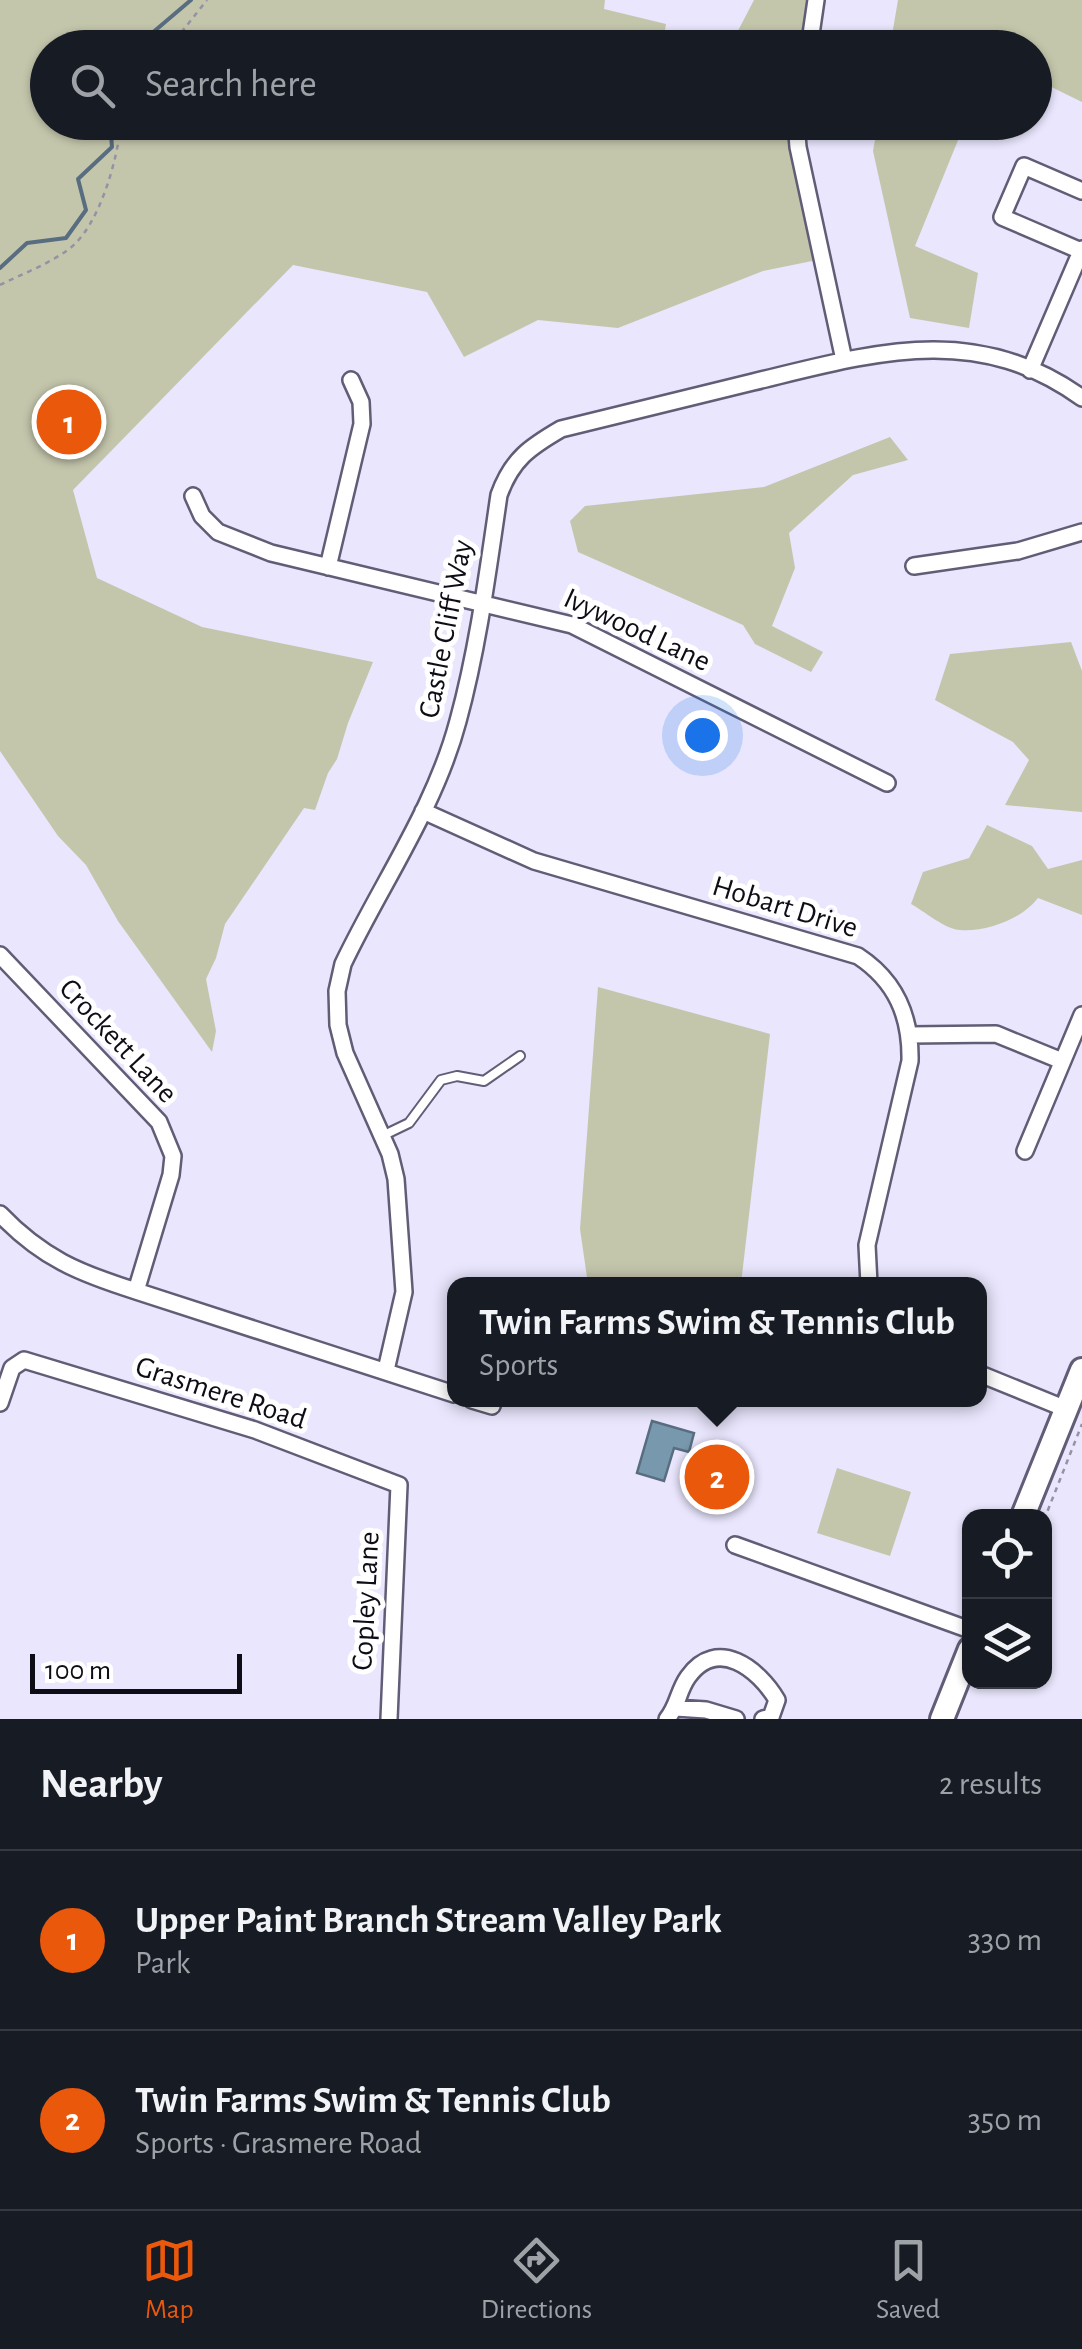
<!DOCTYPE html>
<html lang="en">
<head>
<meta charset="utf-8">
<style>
	:root { --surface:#171b24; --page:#242831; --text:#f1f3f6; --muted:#9ea1a6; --line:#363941; --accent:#ea580c }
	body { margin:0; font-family:"Alegreya Sans",sans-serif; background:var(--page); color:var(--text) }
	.controls { position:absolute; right:30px; bottom:30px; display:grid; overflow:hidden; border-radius:20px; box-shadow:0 2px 8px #0004 }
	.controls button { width:90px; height:90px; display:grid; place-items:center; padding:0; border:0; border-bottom:2px solid var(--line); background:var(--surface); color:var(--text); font:50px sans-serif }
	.scale { position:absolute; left:30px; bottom:25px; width:212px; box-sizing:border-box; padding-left:10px; border:5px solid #0e0d16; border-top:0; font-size:28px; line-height:35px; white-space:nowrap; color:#0e0d16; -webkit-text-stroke:8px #fff; paint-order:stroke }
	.you { position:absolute; left:702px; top:735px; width:35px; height:35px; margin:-25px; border:8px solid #fff; border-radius:50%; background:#1a73e8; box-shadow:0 0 0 15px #1a73e833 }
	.badge { display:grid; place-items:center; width:65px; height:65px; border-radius:50%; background:var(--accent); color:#fff; font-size:32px; font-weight:700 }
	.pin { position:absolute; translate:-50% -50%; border:5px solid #fff; box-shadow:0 2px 10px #0006 }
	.popup { position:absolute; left:447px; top:1277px; width:540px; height:130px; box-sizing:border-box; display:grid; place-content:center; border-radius:20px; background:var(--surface); filter:drop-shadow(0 2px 8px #0005); font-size:32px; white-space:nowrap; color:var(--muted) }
	.popup b { font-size:38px; color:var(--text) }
	.popup::after { content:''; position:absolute; left:50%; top:100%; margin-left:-20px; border:20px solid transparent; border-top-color:var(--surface) }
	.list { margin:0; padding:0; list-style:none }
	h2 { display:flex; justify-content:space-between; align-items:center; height:130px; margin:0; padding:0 40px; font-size:42px }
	h2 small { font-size:32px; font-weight:400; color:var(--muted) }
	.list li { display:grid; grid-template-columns:65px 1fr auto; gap:30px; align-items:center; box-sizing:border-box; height:180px; padding:0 40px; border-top:2px solid var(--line) }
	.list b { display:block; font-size:38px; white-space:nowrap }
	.list p { margin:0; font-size:32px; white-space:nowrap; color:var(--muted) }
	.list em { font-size:32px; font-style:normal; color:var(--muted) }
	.icon { flex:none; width:55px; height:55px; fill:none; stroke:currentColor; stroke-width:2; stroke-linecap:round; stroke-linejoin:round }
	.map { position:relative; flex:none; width:1082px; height:1719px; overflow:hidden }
	.search { position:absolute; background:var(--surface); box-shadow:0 2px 8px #0004; left:30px; right:30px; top:30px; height:110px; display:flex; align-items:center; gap:25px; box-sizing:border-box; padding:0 35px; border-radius:55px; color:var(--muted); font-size:38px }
	.sheet { height:490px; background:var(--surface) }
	nav { display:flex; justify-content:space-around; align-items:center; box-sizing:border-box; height:140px; border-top:2px solid var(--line); background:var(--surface); font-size:28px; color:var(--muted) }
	nav a { display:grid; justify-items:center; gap:5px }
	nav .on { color:var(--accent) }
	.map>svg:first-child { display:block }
	.green { fill:#c4c6ac }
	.water { fill:#7898ad; stroke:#586e80; stroke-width:2.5 }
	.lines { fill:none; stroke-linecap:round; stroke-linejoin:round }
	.stream { stroke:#586e80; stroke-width:4 }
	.service-casing { stroke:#615d76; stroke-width:12 }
	.minor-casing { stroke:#615d76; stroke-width:20 }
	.secondary-casing { stroke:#615d76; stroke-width:28 }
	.path { stroke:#9592a4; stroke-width:2.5; stroke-dasharray:5 5; stroke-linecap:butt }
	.service { stroke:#fff; stroke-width:8 }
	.minor { stroke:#fff; stroke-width:15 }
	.secondary { stroke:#fff; stroke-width:22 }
	.labels { text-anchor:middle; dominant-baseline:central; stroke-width:10; stroke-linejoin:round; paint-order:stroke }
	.street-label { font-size:30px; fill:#0e0d16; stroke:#fff }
</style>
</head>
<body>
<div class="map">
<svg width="1082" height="1719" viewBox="0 0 1082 1719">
	<rect width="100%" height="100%" fill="#e9e6fd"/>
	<path class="green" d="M0 0H605L604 9 666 24 662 48H48V122L796 123 822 259 763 271 618 328 538 320 464 357 427 292 293 265 73 490 97 578 202 627 373 662 348 723 337 759 328 773 315 810 304 808 225 924 216 958 206 979 216 1031 212 1052 118 921 86 865 58 836 0 751Z
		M754 0H816L809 47 729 48Z
		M898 0H1082V102L1035 79 1034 48 890 47Z
		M878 123H965L915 246 978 273 969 328 910 318 873 151Z
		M890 437 908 460 853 475 789 533 795 568 772 626 823 652 811 672 755 644 743 625 578 552 570 521 585 506 764 487Z
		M1071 642 1082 671V812L1005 805 1029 760 1013 742 935 700 950 654Z
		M987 825 1032 846 1048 869 1082 860V915L1038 898C1022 919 987 932 960 930 945 929 925 912 911 904L923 872 969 858Z
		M598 987 770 1034 741 1284H588L580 1229Z
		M837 1468 911 1492 890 1556 817 1533Z"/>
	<path class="water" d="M652 1421 694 1433 689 1452 674 1448 664 1481 637 1473Z"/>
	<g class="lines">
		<path class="stream" d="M116 48 138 45 191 0
			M0 268 27 243 66 238 86 210 78 179 112 147 110 122"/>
		<g class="service-casing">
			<path id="service" d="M382 1136 409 1123 441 1080 457 1076 484 1081 520 1056"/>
		</g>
		<g class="minor-casing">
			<path id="minor" d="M809 48 816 0
				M796 122 798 147 844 360
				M1081 251 1002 217 1024 166 1082 191
				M1030 370 1082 249
				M193 496 202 516 218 532 271 553 572 625 887 783
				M914 566 1018 551 1082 532
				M328 567 362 424 361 402 351 380
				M423 811 534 861 858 956C896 981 911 1016 910 1061L867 1245 869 1284
				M0 955 159 1122 173 1156 171 1175 136 1291C79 1273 42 1258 0 1214
				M910 1035 996 1034 1062 1061
				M1025 1151 1082 1015
				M136 1291 454 1394
				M386 1370 404 1292 396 1179 390 1154 345 1053 338 1025 337 991 343 964C381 884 435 808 458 721 478 648 488 570 499 495 512 459 530 447 561 429 625 413 689 398 753 382 870 354 974 320 1082 398
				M980 1374 1066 1409
				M472 1400 492 1406
				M0 1403 12 1368 24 1360 255 1430 399 1485 389 1719
				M735 1545 970 1630
				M676 1708 706 1710 736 1719
				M667 1719C678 1706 678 1691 688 1677 717 1636 759 1669 777 1700L771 1717 763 1719"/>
		</g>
		<g class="secondary-casing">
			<path id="secondary" d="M1023 1516 1082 1370
				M942 1719 970 1649"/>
		</g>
		<path class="path" d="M169 48 207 0
			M0 285C22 274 49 264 69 249 99 227 118 159 121 122
			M1044 1520 1082 1424"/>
		<use href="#service" class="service"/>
		<use href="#minor" class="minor"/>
		<use href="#secondary" class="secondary"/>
	</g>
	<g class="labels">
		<g class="street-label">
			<text transform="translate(446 629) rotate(-79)">Castle Cliff Way</text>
			<text transform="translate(637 630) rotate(25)">Ivywood Lane</text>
			<text transform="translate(785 907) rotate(17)">Hobart Drive</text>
			<text transform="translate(118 1041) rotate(47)">Crockett Lane</text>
			<text transform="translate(221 1393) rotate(18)">Grasmere Road</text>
			<text transform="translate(366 1601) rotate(-87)">Copley Lane</text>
		</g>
	</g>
</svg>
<div class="controls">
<button><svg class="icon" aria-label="locate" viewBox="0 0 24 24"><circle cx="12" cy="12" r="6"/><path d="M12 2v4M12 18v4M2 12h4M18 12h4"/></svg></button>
<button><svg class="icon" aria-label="layers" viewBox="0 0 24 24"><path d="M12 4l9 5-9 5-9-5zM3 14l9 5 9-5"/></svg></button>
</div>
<div class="scale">100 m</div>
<div class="you"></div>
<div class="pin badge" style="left:69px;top:422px">1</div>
<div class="pin badge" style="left:717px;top:1477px">2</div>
<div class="popup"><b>Twin Farms Swim &amp; Tennis Club</b>Sports</div>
<div class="search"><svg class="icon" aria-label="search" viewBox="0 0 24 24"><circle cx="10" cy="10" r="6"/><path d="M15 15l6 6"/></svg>Search here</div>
</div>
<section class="sheet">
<h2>Nearby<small>2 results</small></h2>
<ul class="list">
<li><span class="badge">1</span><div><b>Upper Paint Branch Stream Valley Park</b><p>Park</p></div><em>330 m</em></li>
<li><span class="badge">2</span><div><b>Twin Farms Swim &amp; Tennis Club</b><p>Sports · Grasmere Road</p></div><em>350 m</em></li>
</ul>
</section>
<nav>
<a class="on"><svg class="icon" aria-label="map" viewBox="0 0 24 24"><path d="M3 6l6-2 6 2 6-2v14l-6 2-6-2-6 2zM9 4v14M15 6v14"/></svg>Map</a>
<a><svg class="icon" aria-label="directions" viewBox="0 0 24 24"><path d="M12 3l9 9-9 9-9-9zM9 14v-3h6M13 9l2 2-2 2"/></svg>Directions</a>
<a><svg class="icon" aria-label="saved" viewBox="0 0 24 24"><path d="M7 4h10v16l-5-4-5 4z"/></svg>Saved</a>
</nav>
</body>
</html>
